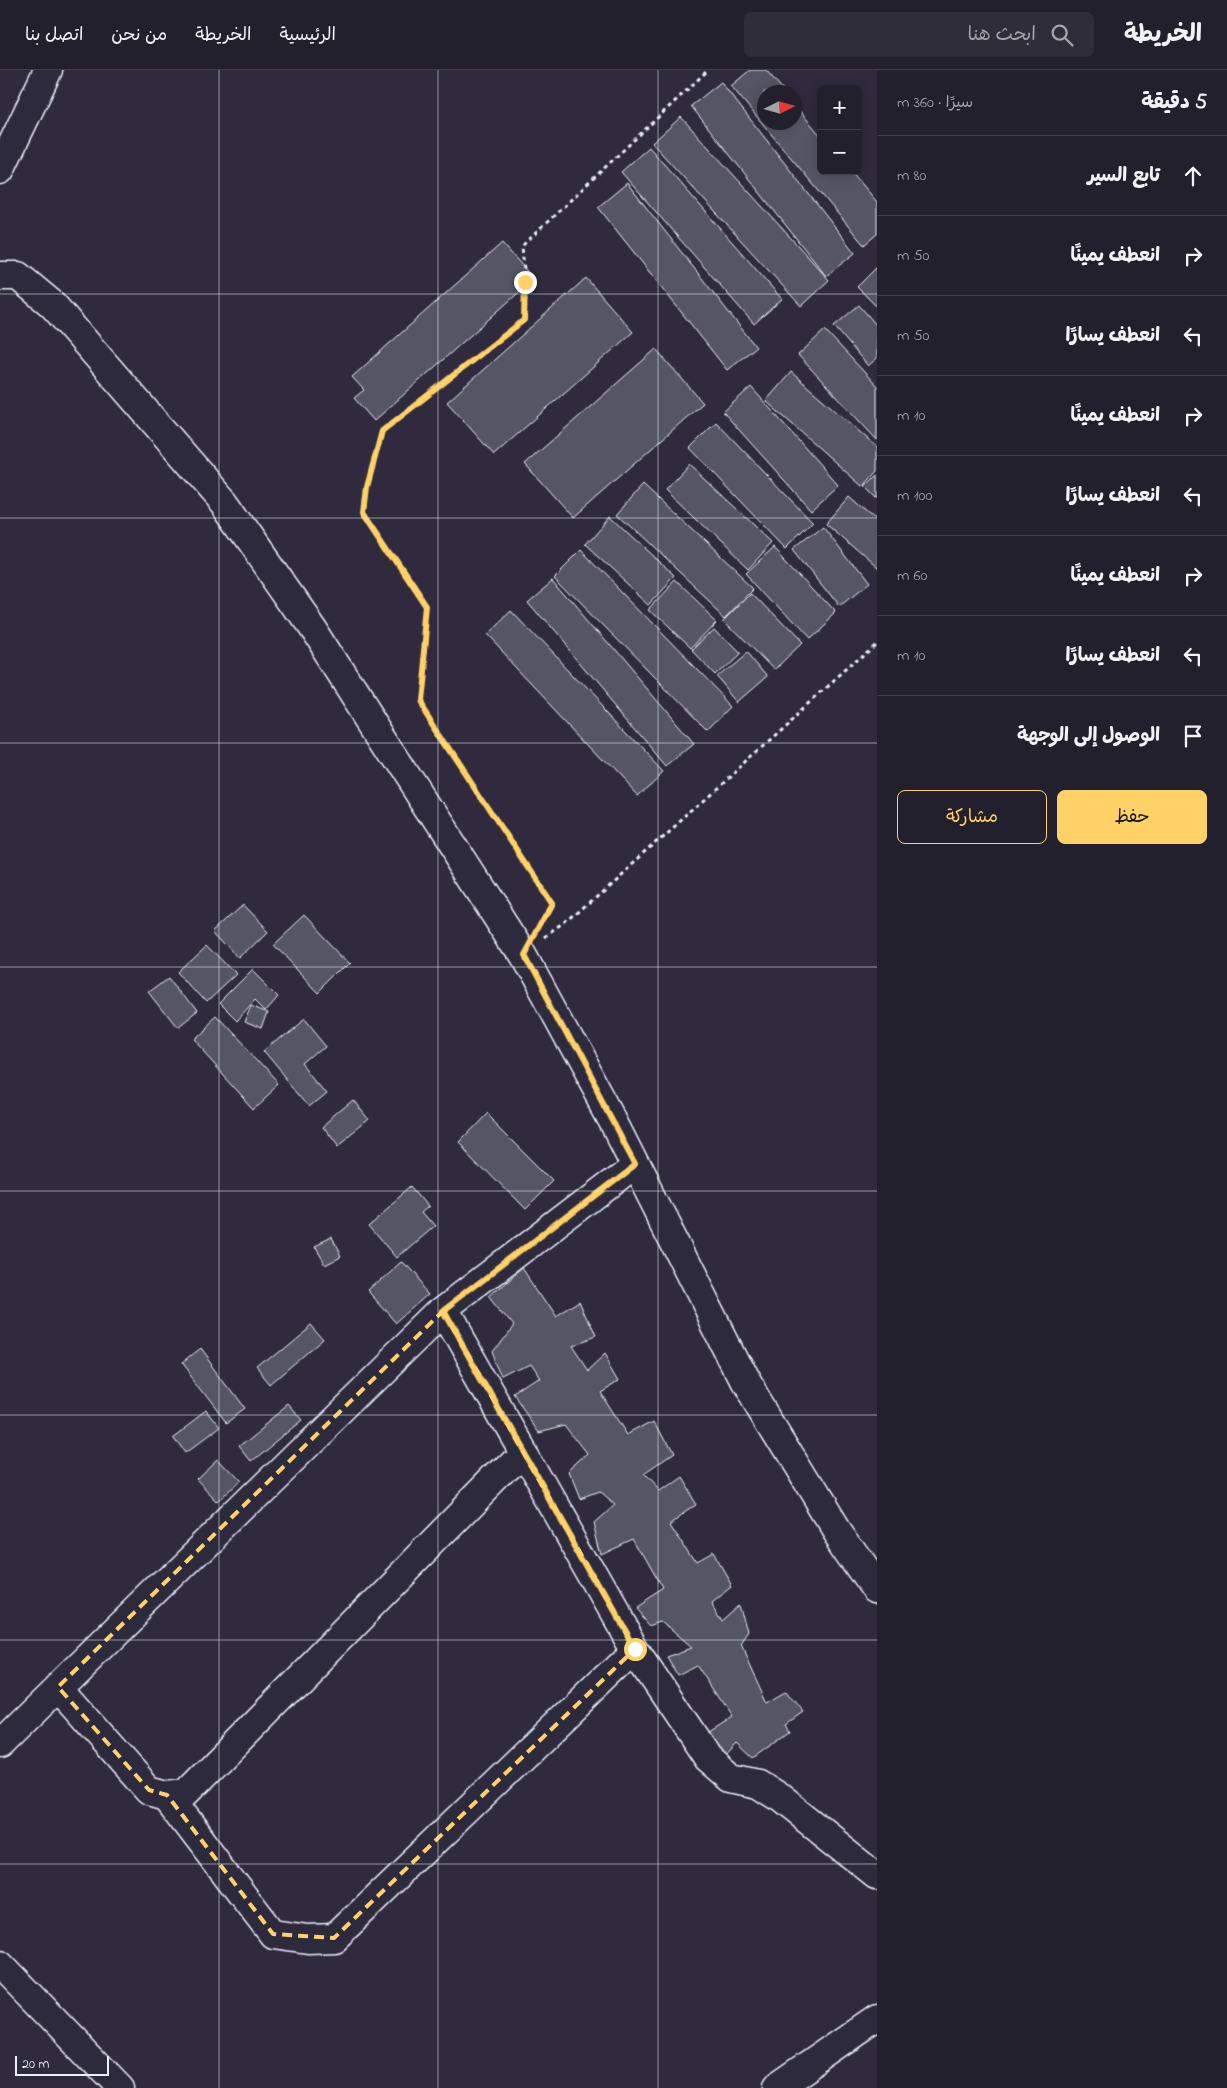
<!DOCTYPE html>
<html lang="ar">
<head>
<meta charset="utf-8">
<style>
	:root { --surface:#23202e; --page:#2f2d3a; --text:#f1f3f6; --muted:#a3a3aa; --line:#403e4a; --accent:#ffd166 }
	body { margin:0; font-family:"Indie Flower","Playpen Sans Arabic",sans-serif; background:var(--page); color:var(--text); direction:rtl }
	.controls { position:absolute; right:15px; top:15px; display:grid; overflow:hidden; border-radius:8px; box-shadow:0 2px 12px #0003 }
	.controls button { width:45px; height:45px; display:grid; place-items:center; padding:0; border:0; border-bottom:1px solid var(--line); background:var(--surface); color:var(--text); font:25px sans-serif }
	.compass { position:absolute; left:757px; top:15px; width:45px; height:45px; border-radius:50%; background:var(--surface); box-shadow:0 2px 12px #0003; rotate:85deg }
	.scale { position:absolute; left:15px; bottom:12px; width:94px; box-sizing:border-box; padding-left:5px; border:2px solid #e8f1f8; border-top:0; font-size:14px; line-height:18px; white-space:nowrap; color:#e8f1f8; -webkit-text-stroke:4px #2f2a3d; paint-order:stroke }
	.stop { position:absolute; width:15px; height:15px; margin:-11px; border:4px solid #ffd166; border-radius:50%; background:#fff }
	.stop.end { background:#ffd166; border-color:#fff; box-shadow:0 1px 5px #0008 }
	.list { margin:0; padding:0; list-style:none }
	h2 { display:flex; justify-content:space-between; align-items:center; height:65px; margin:0; padding:0 20px; font-size:21px }
	h2 small { font-size:16px; font-weight:400; color:var(--muted) }
	.list li { display:grid; grid-template-columns:32px 1fr auto; gap:15px; align-items:center; box-sizing:border-box; height:80px; padding:0 20px; border-top:1px solid var(--line) }
	.list b { display:block; font-size:19px; white-space:nowrap }
	.list em { font-size:16px; font-style:normal; color:var(--muted) }
	.actions { display:flex; gap:10px; padding:15px 20px }
	.actions a { flex:1; padding:11px 0; border:1px solid var(--accent); border-radius:8px; text-align:center; font-size:18px; color:var(--accent) }
	.actions .main { background:var(--accent); color:#111 }
	.icon { flex:none; width:28px; height:28px; fill:none; stroke:currentColor; stroke-width:2; stroke-linecap:round; stroke-linejoin:round }
	.map { position:relative; flex:none; width:877px; height:2018px; overflow:hidden; direction:ltr }
	header { display:flex; align-items:center; gap:30px; box-sizing:border-box; height:70px; padding:0 25px; background:var(--surface); border-bottom:1px solid var(--line) }
	header strong { font-size:24px }
	nav { display:flex; gap:28px; margin-inline-start:auto; font-size:18px }
	.search { width:350px; height:45px; background:var(--page); display:flex; align-items:center; gap:12px; box-sizing:border-box; padding:0 18px; border-radius:8px; color:var(--muted); font-size:19px }
	main { display:flex }
	aside { flex:1; background:var(--surface) }
	.map>svg:first-child { display:block }
	.building { fill:#575565; stroke:#e8f1f8 }
	.lines { fill:none; stroke-linecap:round; stroke-linejoin:round }
	.minor-casing { stroke:#e8f1f8; stroke-width:31 }
	.path { stroke:#e8f1f8; stroke-width:3; stroke-dasharray:4 4; stroke-linecap:butt }
	.minor { stroke:#2f2a3d; stroke-width:28 }
	.route { stroke:#ffd166; stroke-width:6 }
	.marked { fill:none; stroke:#ffd166; stroke-width:4; stroke-dasharray:10 6; stroke-linejoin:round }
	.grid { fill:none; stroke:#e8f1f8; stroke-width:1; stroke-opacity:0.55 }
</style>
</head>
<body>
<header>
<strong>الخريطة</strong>
<div class="search"><svg class="icon" aria-label="search" viewBox="0 0 24 24"><circle cx="10" cy="10" r="6"/><path d="M15 15l6 6"/></svg>ابحث هنا</div>
<nav><a>الرئيسية</a><a>الخريطة</a><a>من نحن</a><a>اتصل بنا</a></nav>
</header>
<main>
<aside>
<h2>5 دقيقة<small>سيرًا · 360 m</small></h2>
<ul class="list">
<li><svg class="icon" aria-label="ahead" viewBox="0 0 24 24"><path d="M12 20V5M6 11l6-6 6 6"/></svg><div><b>تابع السير</b></div><em>80 m</em></li>
<li><svg class="icon" aria-label="right" viewBox="0 0 24 24"><path d="M7 20v-9h11M14 6l5 5-5 5"/></svg><div><b>انعطف يمينًا</b></div><em>50 m</em></li>
<li><svg class="icon" aria-label="left" viewBox="0 0 24 24"><path d="M17 20v-9H6M10 6l-5 5 5 5"/></svg><div><b>انعطف يسارًا</b></div><em>50 m</em></li>
<li><svg class="icon" aria-label="right" viewBox="0 0 24 24"><path d="M7 20v-9h11M14 6l5 5-5 5"/></svg><div><b>انعطف يمينًا</b></div><em>10 m</em></li>
<li><svg class="icon" aria-label="left" viewBox="0 0 24 24"><path d="M17 20v-9H6M10 6l-5 5 5 5"/></svg><div><b>انعطف يسارًا</b></div><em>100 m</em></li>
<li><svg class="icon" aria-label="right" viewBox="0 0 24 24"><path d="M7 20v-9h11M14 6l5 5-5 5"/></svg><div><b>انعطف يمينًا</b></div><em>60 m</em></li>
<li><svg class="icon" aria-label="left" viewBox="0 0 24 24"><path d="M17 20v-9H6M10 6l-5 5 5 5"/></svg><div><b>انعطف يسارًا</b></div><em>10 m</em></li>
<li><svg class="icon" aria-label="arrive" viewBox="0 0 24 24"><path d="M6 21V4h12l-3 4 3 4H6"/></svg><div><b>الوصول إلى الوجهة</b></div></li>
</ul>
<div class="actions"><a class="main">حفظ</a><a>مشاركة</a></div>
</aside>
<div class="map">
<svg width="877" height="2018" viewBox="0 0 877 2018">
	<rect width="100%" height="100%" fill="#2f2a3d"/>
	<filter id="ink" filterUnits="userSpaceOnUse"><feTurbulence type="fractalNoise" baseFrequency=".02" numOctaves="2"/><feDisplacementMap in="SourceGraphic" scale="10" xChannelSelector="R" yChannelSelector="G"/><feConvolveMatrix kernelMatrix="1 2 1 2 8 2 1 2 1" color-interpolation-filters="sRGB"/></filter>
	<g filter="url(#ink)">
		<path class="building" d="M750 0H766L785 22H764V52H794V34L821 66V101H851L877 132V164L864 175 731 16Z
			M721 12 855 183 826 206 691 36Z
			M681 47 829 210 801 236 652 73Z
			M649 77 782 229 754 254 621 102Z
			M627 113 756 277 727 300 598 137Z
			M502 173 534 209 374 351 354 328 364 320 352 307Z
			M877 197V237L857 217Z
			M586 208 633 262 494 385 447 332Z
			M859 235 877 256V288L868 296 834 256Z
			M825 260 877 316V370L798 285Z
			M656 279 703 333 573 448 525 394Z
			M791 302 877 377V401L863 417 766 331Z
			M751 317 838 415 811 440 723 342Z
			M716 352 813 453 787 479 690 378Z
			M689 394 773 473 748 500 665 420Z
			M877 405V428H876L865 417Z
			M643 415 753 518 726 546 617 444Z
			M849 427 877 452V498L826 454Z
			M610 446 676 508 651 535 585 474Z
			M823 457 867 514 839 537 794 480Z
			M775 477 836 543 807 570 746 504Z
			M581 480 733 636 708 662 555 506Z
			M553 508 694 674 667 696 527 530Z
			M677 512 717 550 690 578 650 540Z
			M750 523 800 575 774 600 724 549Z
			M511 540 664 701 637 726 485 565Z
			M714 557 738 582 715 604 691 579Z
			M746 581 768 607 739 632 717 606Z
			M243 835 268 861 240 888 215 861Z
			M304 845 350 893 320 923 273 874Z
			M207 875 236 905 206 933 178 902Z
			M253 899 279 925 266 940 255 929 235 951 218 934Z
			M169 906 197 943 178 958 149 921Z
			M251 935 269 942 263 959 244 952Z
			M215 947 279 1015 254 1038 191 969Z
			M304 949 326 976 305 994 327 1021 309 1036 264 982Z
			M353 1030 370 1051 337 1078 321 1057Z
			M486 1043 554 1111 525 1140 458 1072Z
			M412 1117 428 1136 421 1142 433 1156 397 1187 369 1154Z
			M331 1169 340 1186 324 1194 314 1177Z
			M401 1192 430 1224 396 1254 368 1222Z
			M524 1198 556 1246 580 1231 596 1267 571 1276 587 1300 605 1283 620 1309 600 1321 628 1365 654 1351 672 1385 643 1405 658 1421 679 1406 696 1434 671 1451 698 1493 714 1484 732 1515 712 1531 723 1549 741 1533 749 1564 741 1576 767 1632 786 1621 803 1642 786 1654 790 1661 753 1688 737 1673 719 1692 708 1662 732 1647 698 1595 678 1605 666 1585 691 1576 663 1552 651 1556 635 1538 663 1520 634 1469 602 1484 594 1452 613 1435 598 1422 579 1429 569 1404 590 1385 566 1354 539 1361 515 1327 539 1311 529 1296 503 1309 492 1281 512 1254 491 1227Z
			M311 1253 325 1269 271 1315 257 1298Z
			M200 1279 245 1339 226 1353 181 1294Z
			M289 1336 301 1350 251 1391 239 1376Z
			M206 1341 219 1358 185 1383 173 1366Z
			M218 1390 239 1412 219 1431 198 1409Z"/>
		<g class="lines">
			<g class="minor-casing">
				<path id="minor" d="M0 100 48 0
					M0 206H18L53 235 225 433 313 559 523 885 615 1054 745 1311 836 1460 877 1519
					M443 1241 635 1579 708 1688 731 1708 758 1714 780 1728 877 1805
					M58 1617 149 1720 167 1725 186 1723 523 1381
					M0 1674 443 1241 635 1094
					M167 1725 273 1864 308 1869 334 1868 635 1579
					M0 1894 120 2018
					M777 2018 877 1949"/>
			</g>
			<path class="path" d="M540 856 552 833 418 630 427 537 364 442 367 417 382 361 525 250V212L522 176 708 0
				M546 868 566 854 877 572"/>
			<use href="#minor" class="minor"/>
		</g>
	</g>
	<g class="lines" filter="url(#ink)">
		<path class="route" d="M525 212 524 250 382 361 367 417 364 442 427 537 418 630 552 833 524 885 635 1094 443 1241 635 1579"/>
	</g>
	<path class="marked" d="M443 1241 635 1579 334 1868 273 1864 167 1725 149 1720 58 1617Z"/>
	<path class="grid" d="M219 0V2018M438 0V2018M658 0V2018M0 224H877M0 448H877M0 673H877M0 897H877M0 1121H877M0 1345H877M0 1570H877M0 1794H877"/>
</svg>
<div class="controls">
<button>+</button>
<button>−</button>
</div>
<svg class="compass" viewBox="-18 -18 36 36"><path d="M0-13l5 13h-10z" fill="#e53935"/><path d="M0 13l5-13h-10z" fill="#a3a3aa"/></svg>
<div class="scale">20 m</div>
<div class="stop" style="left:635px;top:1579px"></div>
<div class="stop end" style="left:525px;top:212px"></div>
</div>
</main>
</body>
</html>
